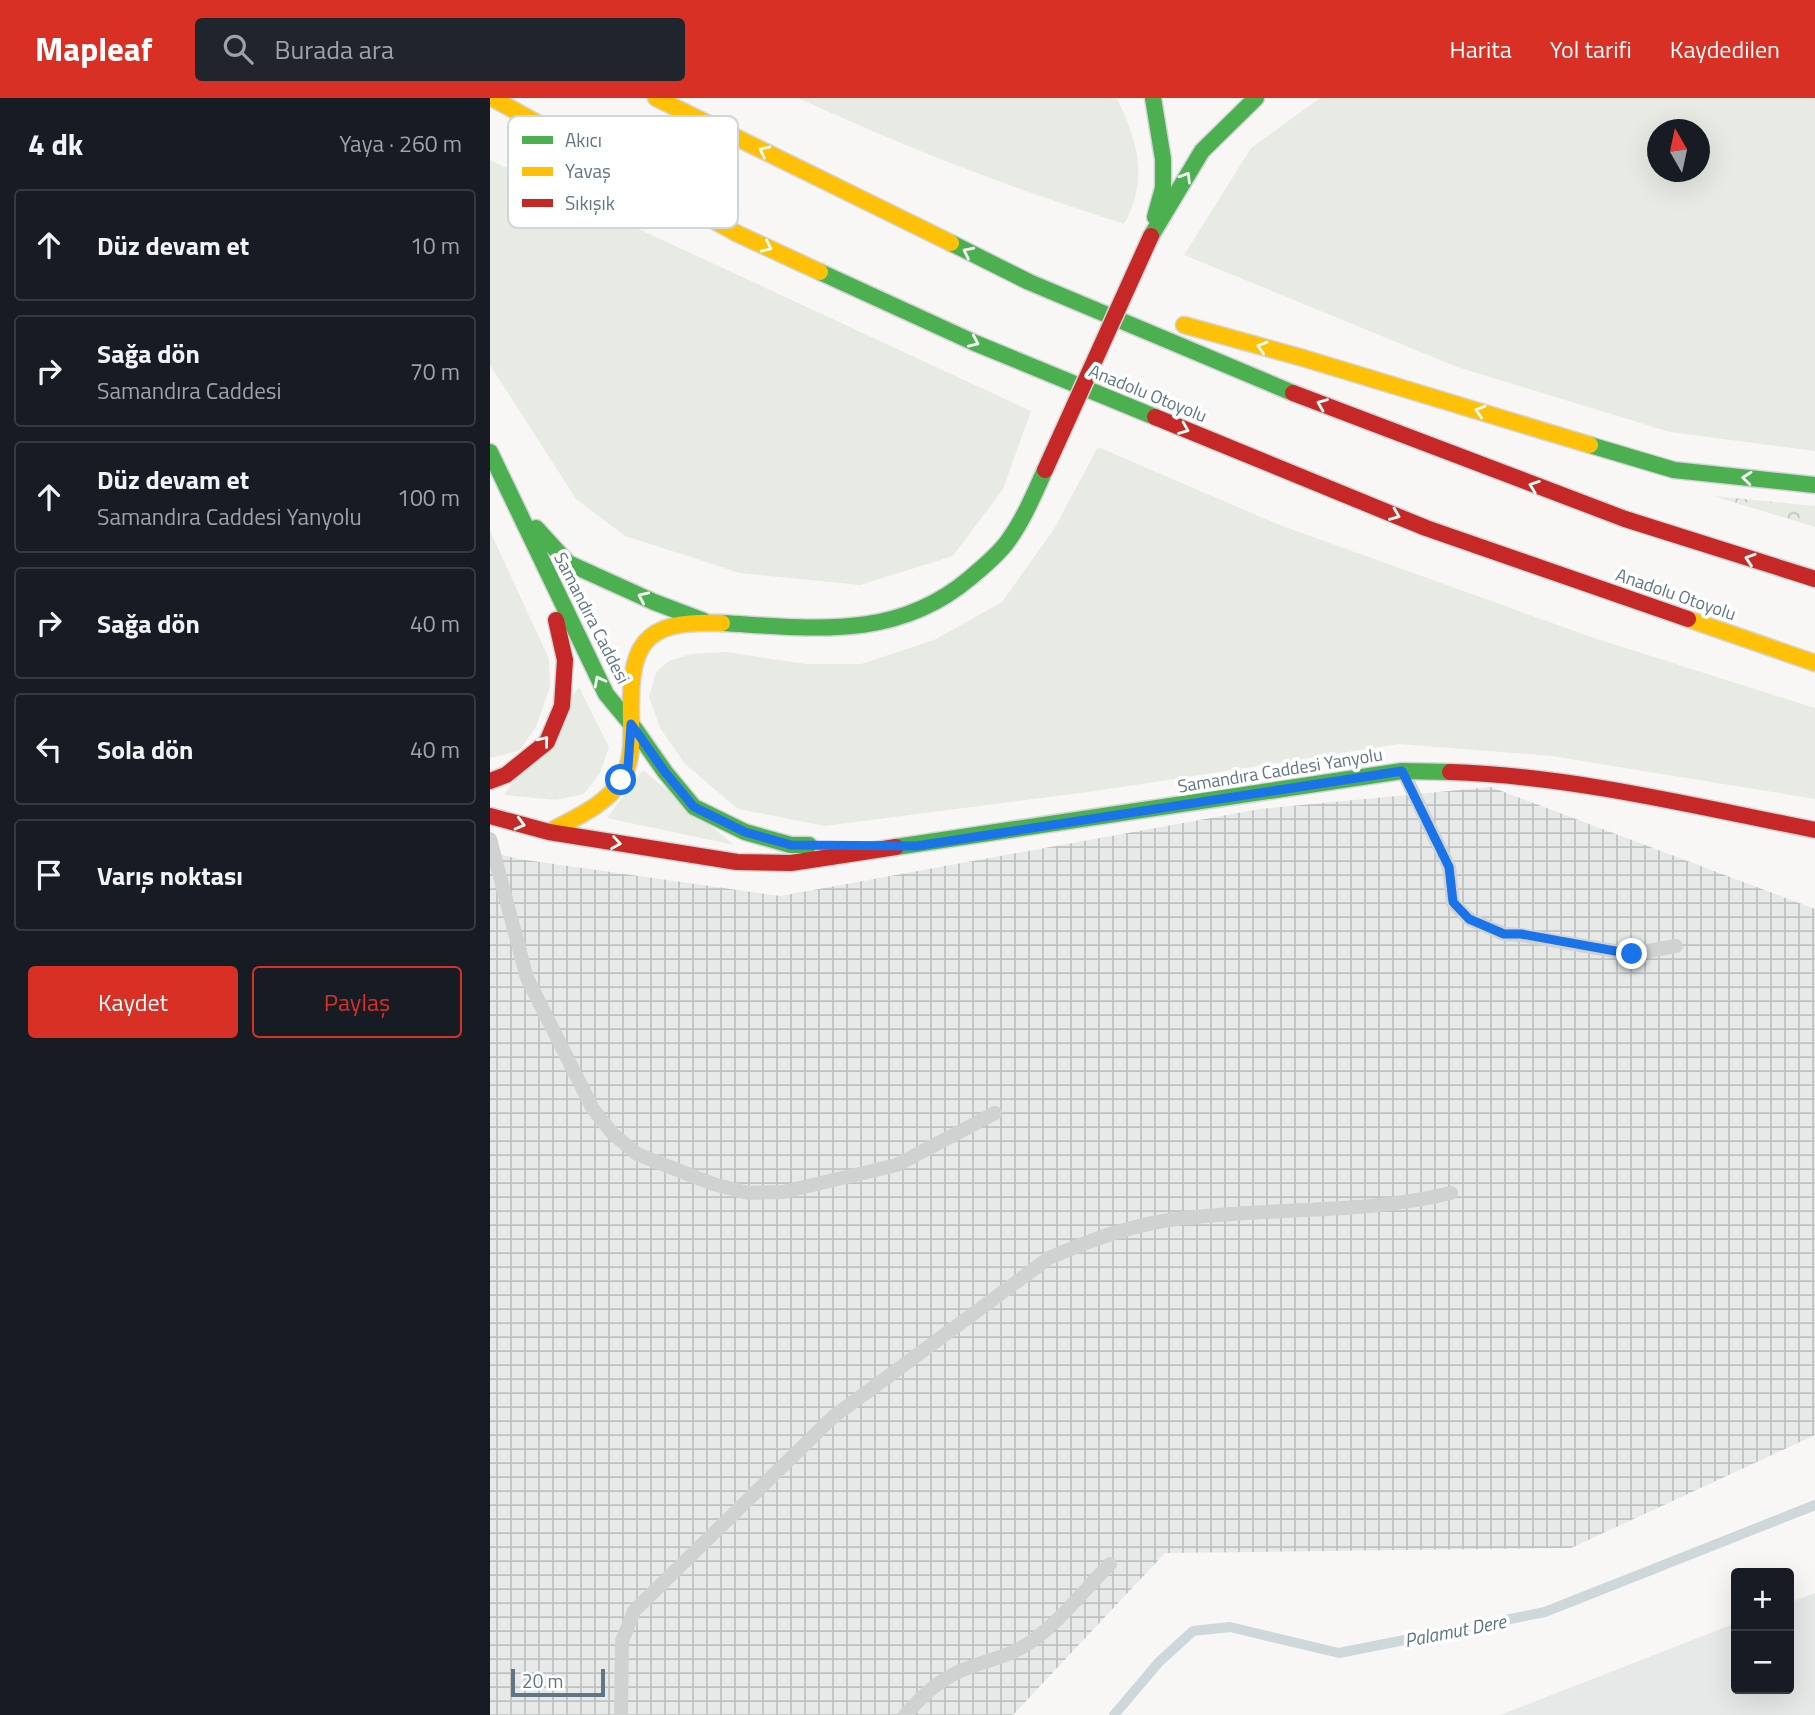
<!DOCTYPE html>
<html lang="tr">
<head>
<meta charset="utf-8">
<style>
	:root { --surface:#171b24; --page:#20242c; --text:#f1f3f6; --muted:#9ea1a6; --line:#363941; --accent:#d93025 }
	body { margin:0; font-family:"Titillium Web",sans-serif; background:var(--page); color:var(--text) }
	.controls { position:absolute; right:21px; bottom:21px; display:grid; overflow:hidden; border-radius:7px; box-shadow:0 7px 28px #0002 }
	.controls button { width:63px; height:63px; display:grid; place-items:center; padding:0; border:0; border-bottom:2px solid var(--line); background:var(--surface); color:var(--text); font:35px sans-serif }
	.compass { position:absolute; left:1157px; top:21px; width:63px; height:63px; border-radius:50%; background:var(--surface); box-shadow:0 7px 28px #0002; rotate:351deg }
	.scale { position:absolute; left:21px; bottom:18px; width:94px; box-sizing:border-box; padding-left:7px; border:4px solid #607684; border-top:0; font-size:19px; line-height:24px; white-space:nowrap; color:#607684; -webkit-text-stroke:5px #fff; paint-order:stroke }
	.stop { position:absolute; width:21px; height:21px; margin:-16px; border:5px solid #1a73e8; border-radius:50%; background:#fff }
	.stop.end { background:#1a73e8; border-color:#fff; box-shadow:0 2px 7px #0008 }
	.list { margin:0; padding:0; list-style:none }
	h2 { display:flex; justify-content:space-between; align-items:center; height:91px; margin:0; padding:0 28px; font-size:30px }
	h2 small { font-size:23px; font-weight:400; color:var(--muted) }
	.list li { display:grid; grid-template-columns:46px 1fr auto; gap:21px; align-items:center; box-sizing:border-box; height:112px; margin:0 14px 14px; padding:0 14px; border:2px solid var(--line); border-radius:7px }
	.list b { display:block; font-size:26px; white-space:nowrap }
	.list p { margin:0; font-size:23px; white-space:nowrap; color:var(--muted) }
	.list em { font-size:23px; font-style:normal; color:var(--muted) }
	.actions { display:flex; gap:14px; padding:21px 28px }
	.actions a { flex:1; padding:16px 0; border:2px solid var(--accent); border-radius:7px; text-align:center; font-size:24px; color:var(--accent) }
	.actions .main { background:var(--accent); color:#fff }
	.icon { flex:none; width:38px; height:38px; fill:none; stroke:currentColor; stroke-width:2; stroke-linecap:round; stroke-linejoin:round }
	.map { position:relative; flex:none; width:1325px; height:1617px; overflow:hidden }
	header { display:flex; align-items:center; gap:42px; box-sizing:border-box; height:98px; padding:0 35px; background:var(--accent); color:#fff }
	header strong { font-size:33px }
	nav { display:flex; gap:38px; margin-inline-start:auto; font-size:24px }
	.search { width:490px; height:63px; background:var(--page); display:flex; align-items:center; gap:18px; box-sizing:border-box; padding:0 24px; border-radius:7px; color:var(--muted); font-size:26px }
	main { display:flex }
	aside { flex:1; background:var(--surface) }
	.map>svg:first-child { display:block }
	.built { fill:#e7e9e9 }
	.industrial { fill:url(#industrial-grid) }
	.green { fill:#e8ebe4; fill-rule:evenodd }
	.forest { fill:url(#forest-crowns) }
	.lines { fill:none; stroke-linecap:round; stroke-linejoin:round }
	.stream { stroke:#ced8da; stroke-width:10 }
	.fast-casing { stroke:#d4d5d6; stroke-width:19 }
	.slow-casing { stroke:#d4d5d6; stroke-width:19 }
	.jam-casing { stroke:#d4d5d6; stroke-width:19 }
	.lane { stroke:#d0d1d1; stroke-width:14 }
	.fast { stroke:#4caf50; stroke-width:16 }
	.slow { stroke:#ffc107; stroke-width:16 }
	.jam { stroke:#c62828; stroke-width:16 }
	.jam-bridge-casing { stroke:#d4d5d6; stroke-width:19; stroke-linecap:butt }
	.jam-bridge { stroke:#c62828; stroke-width:16 }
	.oneway { stroke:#f6fbf6 }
	.route { stroke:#1a73e8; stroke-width:9 }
	.labels { text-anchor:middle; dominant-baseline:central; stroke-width:7; stroke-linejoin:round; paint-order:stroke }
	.street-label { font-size:18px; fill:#607684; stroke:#fff }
	.water-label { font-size:19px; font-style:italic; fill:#5b767e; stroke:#fff }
	.key { fill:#fff; stroke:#cfd6da; stroke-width:2 }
	.key-label { font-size:19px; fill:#607684 }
</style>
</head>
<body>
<header>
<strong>Mapleaf</strong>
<div class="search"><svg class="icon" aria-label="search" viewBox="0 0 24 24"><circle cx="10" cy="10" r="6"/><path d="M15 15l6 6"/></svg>Burada ara</div>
<nav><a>Harita</a><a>Yol tarifi</a><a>Kaydedilen</a></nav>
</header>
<main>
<aside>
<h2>4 dk<small>Yaya · 260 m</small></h2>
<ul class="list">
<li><svg class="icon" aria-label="ahead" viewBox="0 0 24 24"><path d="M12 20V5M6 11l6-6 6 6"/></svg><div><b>Düz devam et</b></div><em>10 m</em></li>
<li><svg class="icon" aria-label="right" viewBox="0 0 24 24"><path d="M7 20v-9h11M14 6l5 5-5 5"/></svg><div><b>Sağa dön</b><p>Samandıra Caddesi</p></div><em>70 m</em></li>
<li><svg class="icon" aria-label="ahead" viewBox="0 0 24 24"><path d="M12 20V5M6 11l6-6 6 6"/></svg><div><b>Düz devam et</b><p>Samandıra Caddesi Yanyolu</p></div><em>100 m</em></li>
<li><svg class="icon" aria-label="right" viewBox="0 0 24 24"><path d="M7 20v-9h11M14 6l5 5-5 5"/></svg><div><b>Sağa dön</b></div><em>40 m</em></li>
<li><svg class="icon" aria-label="left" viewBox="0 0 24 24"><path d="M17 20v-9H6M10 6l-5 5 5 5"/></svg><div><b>Sola dön</b></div><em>40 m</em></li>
<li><svg class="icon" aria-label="arrive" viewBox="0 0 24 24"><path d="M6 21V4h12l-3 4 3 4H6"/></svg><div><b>Varış noktası</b></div></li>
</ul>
<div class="actions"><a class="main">Kaydet</a><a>Paylaş</a></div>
</aside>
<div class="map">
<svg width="1325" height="1617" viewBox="0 0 1325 1617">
	<defs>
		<pattern id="industrial-grid" width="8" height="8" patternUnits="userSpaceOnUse" patternTransform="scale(1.75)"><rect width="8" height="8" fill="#e7e9e9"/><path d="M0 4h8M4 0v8" fill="none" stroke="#bfc1c2"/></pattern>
		<pattern id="forest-crowns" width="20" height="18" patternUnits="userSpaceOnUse" patternTransform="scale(1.75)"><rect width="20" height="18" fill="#e8ebe4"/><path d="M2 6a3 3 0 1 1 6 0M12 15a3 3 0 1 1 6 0" fill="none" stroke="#bfc3be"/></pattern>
	</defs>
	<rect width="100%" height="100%" fill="#f8f7f6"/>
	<path class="built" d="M1325 1495V1617H1010L1246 1525V1591H1299V1505Z"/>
	<path class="industrial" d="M1001 689 1325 811V1337L1081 1450 675 1455 523 1617H0V754L29 761 290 798 770 711Z"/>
	<path class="green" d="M308 0H627C648 45 659 80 634 126 523 91 414 49 308 0Z
		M830 0H1325V353L1180 334 967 269 694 157 761 50ZM1168 32H1210V74H1168Z
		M0 62 541 313 513 391 463 458 370 487 250 475 135 438 86 401 0 267Z
		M608 349 787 426 1101 539 1325 610V701L1062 658 909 646 606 693 335 728 248 711 195 666 170 630 159 599 166 574 179 563 201 556 236 554 316 566H371L444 542 512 504 564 431Z
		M0 433 59 561 60 589 46 629 29 653 0 660Z
		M89 589 119 649 110 675 94 696 66 702 14 697Z
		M153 672 244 747 117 720Z"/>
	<path class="forest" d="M1223 398 1325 408V429Z"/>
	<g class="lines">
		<path class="stream" d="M624 1617 669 1564 703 1533 740 1529 849 1555 1055 1514 1325 1407"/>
		<g class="fast-casing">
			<path id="fast" d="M663 0 673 61V90L665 119
				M661 138 712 53 766 0
				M461 145 539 184 803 295
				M330 174 485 245 665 319
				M1100 347 1184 372 1325 387
				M0 354 116 596 145 631 175 674 204 709 255 734 301 747H319
				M46 430 78 465 164 504 214 523
				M232 525C322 530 406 543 480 480 493 469 508 457 518 443 534 421 544 396 555 372
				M406 749 912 673 960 674"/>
		</g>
		<g class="slow-casing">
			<path id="slow" d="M2 0 248 136 330 174
				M166 0 461 145
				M694 227 813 260 1100 347
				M1198 521 1325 565
				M59 734C84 720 117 707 132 681 142 664 142 643 141 624 139 548 150 521 232 525"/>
		</g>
		<g class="jam-casing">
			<path id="jam" d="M803 295 1135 421 1325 481
				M665 319 936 430 1198 521
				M960 674C1082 678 1205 708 1325 732
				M0 683 16 677 57 644 72 608 75 562 66 522
				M0 718 59 734 247 764 301 765 406 749"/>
		</g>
		<path class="lane" d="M915 678 959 769 963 805 979 821 1014 836 1031 837 1142 856 1186 848
			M0 741 37 880 103 1011 122 1035 147 1056 223 1086 258 1095 293 1094 407 1067 505 1015
			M131 1617 132 1543 144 1513 343 1319 559 1160C600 1142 641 1127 686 1121 777 1109 871 1117 961 1095
			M415 1617C429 1601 444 1586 464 1576 488 1563 516 1561 539 1545 569 1525 594 1492 620 1466"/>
		<use href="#fast" class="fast"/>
		<use href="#slow" class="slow"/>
		<use href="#jam" class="jam"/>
		<g class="jam-bridge-casing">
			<path id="jam-bridge" d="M555 372 661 138"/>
		</g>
		<use href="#jam-bridge" class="jam-bridge"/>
	</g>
	<defs><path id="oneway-chevron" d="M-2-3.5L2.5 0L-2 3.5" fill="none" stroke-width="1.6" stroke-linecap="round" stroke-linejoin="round" transform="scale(1.75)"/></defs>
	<g class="oneway">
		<use href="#oneway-chevron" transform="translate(274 53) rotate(-154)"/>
		<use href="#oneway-chevron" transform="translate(696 79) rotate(-59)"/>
		<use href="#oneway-chevron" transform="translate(277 149) rotate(25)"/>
		<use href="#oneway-chevron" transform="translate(478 154) rotate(-154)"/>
		<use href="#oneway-chevron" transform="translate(484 244) rotate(24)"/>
		<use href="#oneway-chevron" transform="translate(772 249) rotate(-164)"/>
		<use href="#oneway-chevron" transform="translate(832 306) rotate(-158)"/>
		<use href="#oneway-chevron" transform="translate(990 313) rotate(-163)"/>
		<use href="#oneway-chevron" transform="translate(694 331) rotate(22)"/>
		<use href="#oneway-chevron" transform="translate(1257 380) rotate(-174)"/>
		<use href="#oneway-chevron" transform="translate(1044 388) rotate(-160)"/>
		<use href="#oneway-chevron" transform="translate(905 417) rotate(22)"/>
		<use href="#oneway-chevron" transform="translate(1260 461) rotate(-162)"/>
		<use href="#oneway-chevron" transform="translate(153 499) rotate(-156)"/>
		<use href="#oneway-chevron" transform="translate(109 583) rotate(-118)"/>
		<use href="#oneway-chevron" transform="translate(54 643) rotate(-51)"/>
		<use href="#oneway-chevron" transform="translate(30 726) rotate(15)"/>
		<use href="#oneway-chevron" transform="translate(126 745) rotate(9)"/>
	</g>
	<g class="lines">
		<path class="route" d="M131 682 138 669 141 626 175 674 204 709 255 734 301 747 426 748 912 673 959 769 963 804 979 821 1014 836H1031L1142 856"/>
	</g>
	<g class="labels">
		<g class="street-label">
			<text transform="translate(658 295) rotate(22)">Anadolu Otoyolu</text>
			<text transform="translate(1186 496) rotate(19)">Anadolu Otoyolu</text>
			<text transform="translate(102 520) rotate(63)">Samandıra Caddesi</text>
			<text transform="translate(790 672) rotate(-9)">Samandıra Caddesi Yanyolu</text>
		</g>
		<g class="water-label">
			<text transform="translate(965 1532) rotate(-11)">Palamut Dere</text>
		</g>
	</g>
	<rect x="18" y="18" width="230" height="112" rx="10" class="key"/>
	<rect x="32" y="38" width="31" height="8" fill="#4caf50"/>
	<rect x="32" y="69" width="31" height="9" fill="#ffc107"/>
	<rect x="32" y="101" width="31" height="8" fill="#c62828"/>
	<g class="key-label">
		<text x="75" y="49">Akıcı</text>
		<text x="75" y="80">Yavaş</text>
		<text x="75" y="112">Sıkışık</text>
	</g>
</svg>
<div class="controls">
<button>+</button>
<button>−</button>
</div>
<svg class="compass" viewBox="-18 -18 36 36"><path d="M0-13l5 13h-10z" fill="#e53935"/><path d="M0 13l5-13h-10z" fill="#9ea1a6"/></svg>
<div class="scale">20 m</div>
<div class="stop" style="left:131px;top:682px"></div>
<div class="stop end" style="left:1142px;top:856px"></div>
</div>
</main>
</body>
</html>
